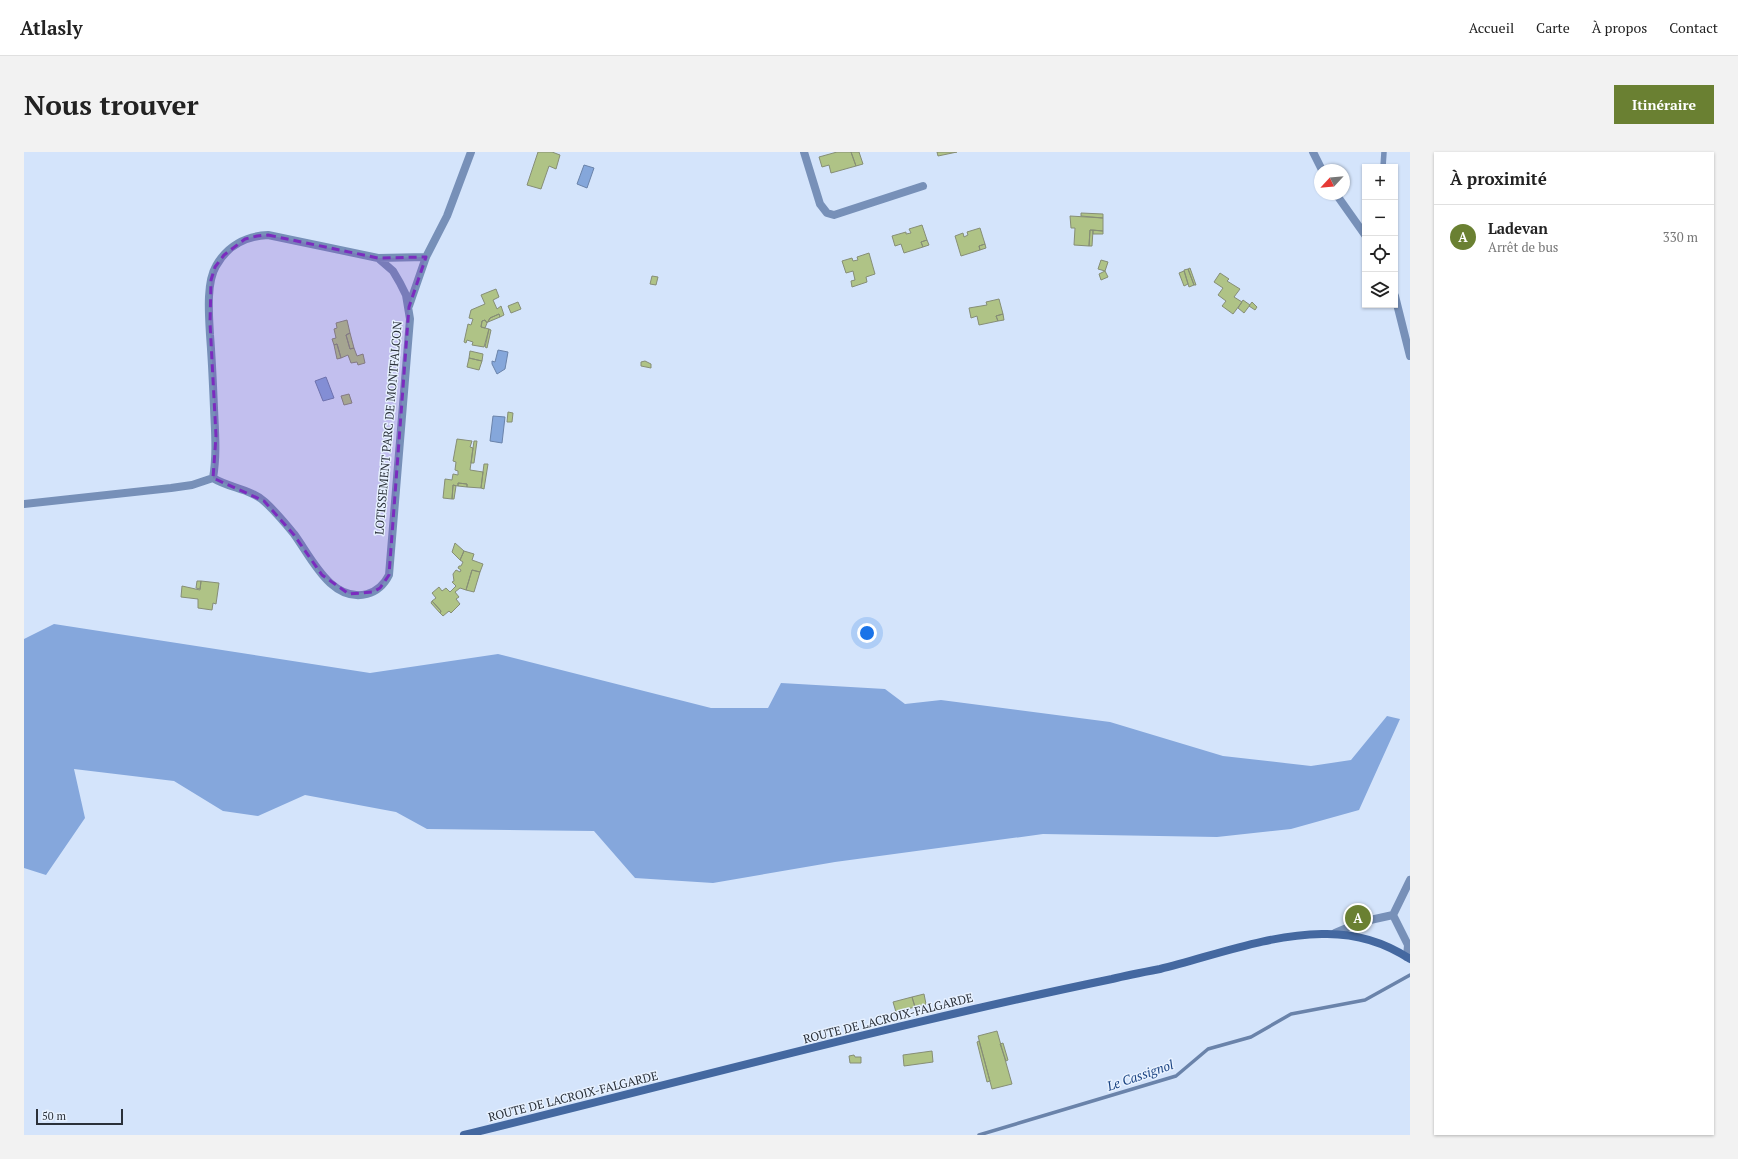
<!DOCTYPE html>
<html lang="fr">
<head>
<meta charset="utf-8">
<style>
	:root { --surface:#fff; --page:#f2f2f2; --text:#222; --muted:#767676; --line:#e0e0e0; --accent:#6a8032 }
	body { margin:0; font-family:"PT Serif",serif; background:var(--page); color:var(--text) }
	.controls { position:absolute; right:12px; top:12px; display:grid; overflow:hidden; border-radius:0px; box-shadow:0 1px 3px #0004 }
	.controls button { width:36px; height:36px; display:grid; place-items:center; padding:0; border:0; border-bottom:1px solid var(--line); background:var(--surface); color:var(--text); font:20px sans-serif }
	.compass { position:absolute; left:1290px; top:12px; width:36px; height:36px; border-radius:50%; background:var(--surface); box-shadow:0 1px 3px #0004; rotate:244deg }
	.scale { position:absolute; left:12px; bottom:10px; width:87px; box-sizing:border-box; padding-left:4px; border:2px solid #2a3039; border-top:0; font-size:11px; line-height:14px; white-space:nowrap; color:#2a3039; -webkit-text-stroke:3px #e7f1ff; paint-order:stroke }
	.you { position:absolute; left:843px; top:481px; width:14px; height:14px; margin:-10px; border:3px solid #fff; border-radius:50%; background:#1a73e8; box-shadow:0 0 0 6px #1a73e833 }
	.badge { display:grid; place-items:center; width:26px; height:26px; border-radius:50%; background:var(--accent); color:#fff; font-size:13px; font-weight:700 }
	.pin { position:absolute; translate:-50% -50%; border:2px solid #fff; box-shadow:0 1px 4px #0006 }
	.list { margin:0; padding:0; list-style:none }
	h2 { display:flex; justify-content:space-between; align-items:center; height:52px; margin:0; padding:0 16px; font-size:17px }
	h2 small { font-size:13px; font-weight:400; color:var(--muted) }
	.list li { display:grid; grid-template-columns:26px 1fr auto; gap:12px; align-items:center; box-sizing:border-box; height:64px; padding:0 16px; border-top:1px solid var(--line) }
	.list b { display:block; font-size:15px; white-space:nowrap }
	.list p { margin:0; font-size:13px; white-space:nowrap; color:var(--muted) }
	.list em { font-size:13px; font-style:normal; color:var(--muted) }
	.icon { flex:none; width:22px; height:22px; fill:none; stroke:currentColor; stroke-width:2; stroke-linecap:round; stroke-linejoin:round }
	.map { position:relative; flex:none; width:1386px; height:983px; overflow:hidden; border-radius:0px }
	header { display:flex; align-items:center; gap:24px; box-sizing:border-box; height:56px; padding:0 20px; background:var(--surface); border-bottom:1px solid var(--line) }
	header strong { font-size:19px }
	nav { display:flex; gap:22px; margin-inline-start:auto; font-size:14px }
	.intro { display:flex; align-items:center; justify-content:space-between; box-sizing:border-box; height:96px; padding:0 24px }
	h1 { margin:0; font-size:28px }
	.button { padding:10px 18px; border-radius:0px; background:var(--accent); color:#fff; font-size:14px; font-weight:700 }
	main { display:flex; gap:24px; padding:0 24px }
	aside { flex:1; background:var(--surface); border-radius:0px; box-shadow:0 1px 3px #0004 }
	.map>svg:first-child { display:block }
	.forest { fill:#85a7dc }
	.water { fill:#85a7db; stroke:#6a83aa }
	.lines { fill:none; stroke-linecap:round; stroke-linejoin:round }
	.stream { stroke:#6a83aa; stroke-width:3.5 }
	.building { fill:#afc386; stroke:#868e76 }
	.service { stroke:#7790b8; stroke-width:5.5 }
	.minor { stroke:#7790b8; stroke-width:8 }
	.secondary { stroke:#4468a0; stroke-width:8 }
	.marked { fill:#7b2cbf; fill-opacity:0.2; stroke:#7b2cbf; stroke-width:3; stroke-dasharray:8 5; stroke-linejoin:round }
	.labels { text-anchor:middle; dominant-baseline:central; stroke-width:3; stroke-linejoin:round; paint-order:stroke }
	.street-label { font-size:12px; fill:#2a3039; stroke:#e7f1ff }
	.water-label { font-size:13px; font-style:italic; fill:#1a4382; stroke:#e7f1ff }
</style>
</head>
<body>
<header>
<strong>Atlasly</strong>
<nav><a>Accueil</a><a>Carte</a><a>À propos</a><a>Contact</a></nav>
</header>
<div class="intro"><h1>Nous trouver</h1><a class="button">Itinéraire</a></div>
<main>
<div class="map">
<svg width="1386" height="983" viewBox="0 0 1386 983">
	<rect width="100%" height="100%" fill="#d4e4fb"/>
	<path class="forest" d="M30 472 346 521 474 502 687 556H744L757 531 861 537 881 552 917 548 1086 570 1199 604 1287 614 1327 608 1363 564 1376 567 1335 658 1267 677 1193 685 1019 682 811 710 689 731 611 726 570 679 403 677 372 660 281 643 234 664 199 659 150 629 50 617 61 666 22 723 0 716V487Z"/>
	<path class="water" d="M560 13 570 16 563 36 553 32Z
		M474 198 484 200 481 217 473 222 468 212V209L471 210Z
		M302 225 310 246 299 249 291 229Z
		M469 264 481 265 478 291 466 289Z"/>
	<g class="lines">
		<path class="stream" d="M955 983 1152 924 1184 897 1227 885 1267 862 1341 848 1386 823"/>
	</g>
	<path class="building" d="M514 0H528L536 3 532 17 525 14 517 37 503 33Z
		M813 0H827L832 14 807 21 805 13 798 15 795 5Z
		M827 0H835L839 12 832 14Z
		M913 0H933L914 4Z
		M1057 61 1079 62V66L1057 64Z
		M1046 64 1079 66V79L1066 78 1065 94 1050 93 1051 76H1047Z
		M898 73 903 88 897 90 899 95 880 101 877 92 871 94 868 84 882 80V82L887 81 885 77Z
		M956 76 961 92 955 94 956 98 937 104 931 84 939 81 940 85 944 83 943 80Z
		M1066 78H1069L1068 94H1065Z
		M1069 78 1079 79V82H1069Z
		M903 88 905 93 899 95 897 90Z
		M961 92 962 96 956 98 955 94Z
		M845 101 851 122 842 125 843 130 828 135 827 129 831 128 829 119 822 121 818 109 828 106 829 109 834 108 833 105Z
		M1077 108 1084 110 1081 119 1074 117Z
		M1166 116 1172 133H1170L1164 117Z
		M1164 117 1170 133 1165 135 1160 118Z
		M1081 119 1084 125 1077 128 1075 122Z
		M1160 119 1164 132 1160 134 1155 121Z
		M1196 121 1205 127 1203 129 1216 137 1210 145 1218 150 1209 162 1198 154 1202 149 1194 143 1199 136 1190 130Z
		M628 124 634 125 632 133 626 132Z
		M472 137 475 145 469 148 473 157 477 154 480 163 476 165 475 162 466 166 463 171 461 168 458 169 457 175 465 177 460 195 448 193 449 190 443 188 442 191 440 190 444 172 447 173 449 167 445 166 447 158 461 152 457 143Z
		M975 147 979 162 972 164 974 169 955 173 953 164 947 166 945 156 963 153 962 150Z
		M1219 148 1226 153 1220 161 1214 156Z
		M494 150 497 157 487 161 484 154Z
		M1228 150 1233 155 1231 158 1225 154Z
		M475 162 476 165 464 170 466 166Z
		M979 162 980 168 974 169 972 164Z
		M323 168 326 181 322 183 326 197 330 196 333 204 339 202 341 211 334 213 333 210 327 211 324 203 317 206 313 192 310 193 308 187 312 186 310 177 313 176 312 171Z
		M461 168 463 171 461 176 457 175 458 169Z
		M465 177 467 178 463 196 461 195Z
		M326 181 330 196 326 197 322 183Z
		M313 192 317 206 313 207 310 193Z
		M446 199 459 202 458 209 445 206Z
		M445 206 458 209 455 218 443 215Z
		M621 209 627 212V216L617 214V210Z
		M325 242 328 251 320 253 317 244Z
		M484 260 489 261 488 270H483Z
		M433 287 448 289 446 295 449 296 446 318 459 320 457 336 443 335V332L434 331V334L429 333 428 347 419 346 421 327 428 328 429 322 434 323V319L431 318 432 310 429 309Z
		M450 289H453L450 311H447Z
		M460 312H464L460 337 457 336Z
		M434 331 443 332V335L434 334Z
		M429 333 432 334 430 347H428Z
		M431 391 440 399 436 408 428 400Z
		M440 399 450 402 448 408 459 412 456 420 448 418 442 438 436 436 431 440 435 445 432 447 436 452 427 461 425 459 419 464 416 461 417 459 408 449 412 446 408 441 415 435 418 439 422 436 426 440 432 434 428 430 430 429 429 422 432 418 436 420 437 418 434 416 435 414H437L439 410 436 408Z
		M448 418 456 420 450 440 442 438Z
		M173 429H177L176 437 172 436Z
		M177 429 195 431 192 452 189 451 188 458 174 456V447L157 445 158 434 176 438Z
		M408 449 417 459 416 461 407 451Z
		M900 842 902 852 891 855 888 845Z
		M888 845 891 855 872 860 869 850Z
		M973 879 988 932 968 937 954 884Z
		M955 889 966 929 963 930 953 890Z
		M979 891 984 908 982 909 976 892Z
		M908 899 909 910 880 914 879 903Z
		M830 903 831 905H837V911H826L825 904Z"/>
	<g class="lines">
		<path class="service" d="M1359 15 1360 0"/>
		<path class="minor" d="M780 0 796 52 803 61 810 63 899 34
			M1289 0 1298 18
			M1312 42 1341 83
			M244 83 354 106 369 119 376 131 382 143 386 167 365 423C360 433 354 439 343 442 307 451 287 405 270 382 261 371 252 360 241 350 227 337 205 336 189 326 193 303 191 280 190 256 189 232 188 208 186 183 185 164 182 131 192 114 203 94 222 84 244 83Z
			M354 106 402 105
			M1371 144 1386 204
			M385 154 402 105 423 64 447 0
			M0 352 147 336 168 333 189 326
			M1369 763 1384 793 1383 805
			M1369 763 1386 728
			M1311 781 1337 770 1369 763"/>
		<path class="secondary" d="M440 983C656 930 870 872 1088 827 1104 823 1120 820 1136 817 1189 804 1242 783 1298 782 1329 781 1360 790 1386 807"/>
	</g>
	<path class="marked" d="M244 83 354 106 402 105 385 155 365 423 356 436 349 440 325 442 298 423 270 383 240 349 189 326 192 284 186 171 187 128 191 115 200 103 221 87 233 84Z"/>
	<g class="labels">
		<g class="street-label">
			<text transform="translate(364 276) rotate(-85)">LOTISSEMENT PARC DE MONTFALCON</text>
			<text transform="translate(864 866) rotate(-14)">ROUTE DE LACROIX-FALGARDE</text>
			<text transform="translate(549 944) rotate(-14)">ROUTE DE LACROIX-FALGARDE</text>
		</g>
		<g class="water-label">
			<text transform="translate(1116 923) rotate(-19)">Le Cassignol</text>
		</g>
	</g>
</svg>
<div class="controls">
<button>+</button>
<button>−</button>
<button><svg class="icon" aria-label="locate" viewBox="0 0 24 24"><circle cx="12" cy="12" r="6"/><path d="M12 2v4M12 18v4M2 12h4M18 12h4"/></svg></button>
<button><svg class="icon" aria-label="layers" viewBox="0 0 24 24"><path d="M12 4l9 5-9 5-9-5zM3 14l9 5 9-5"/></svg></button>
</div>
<svg class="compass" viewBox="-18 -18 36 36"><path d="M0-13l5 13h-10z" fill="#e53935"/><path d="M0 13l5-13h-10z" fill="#767676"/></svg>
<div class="scale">50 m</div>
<div class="you"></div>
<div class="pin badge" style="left:1334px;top:766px">A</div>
</div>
<aside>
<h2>À proximité<small></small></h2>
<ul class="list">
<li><span class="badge">A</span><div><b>Ladevan</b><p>Arrêt de bus</p></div><em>330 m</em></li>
</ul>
</aside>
</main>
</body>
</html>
